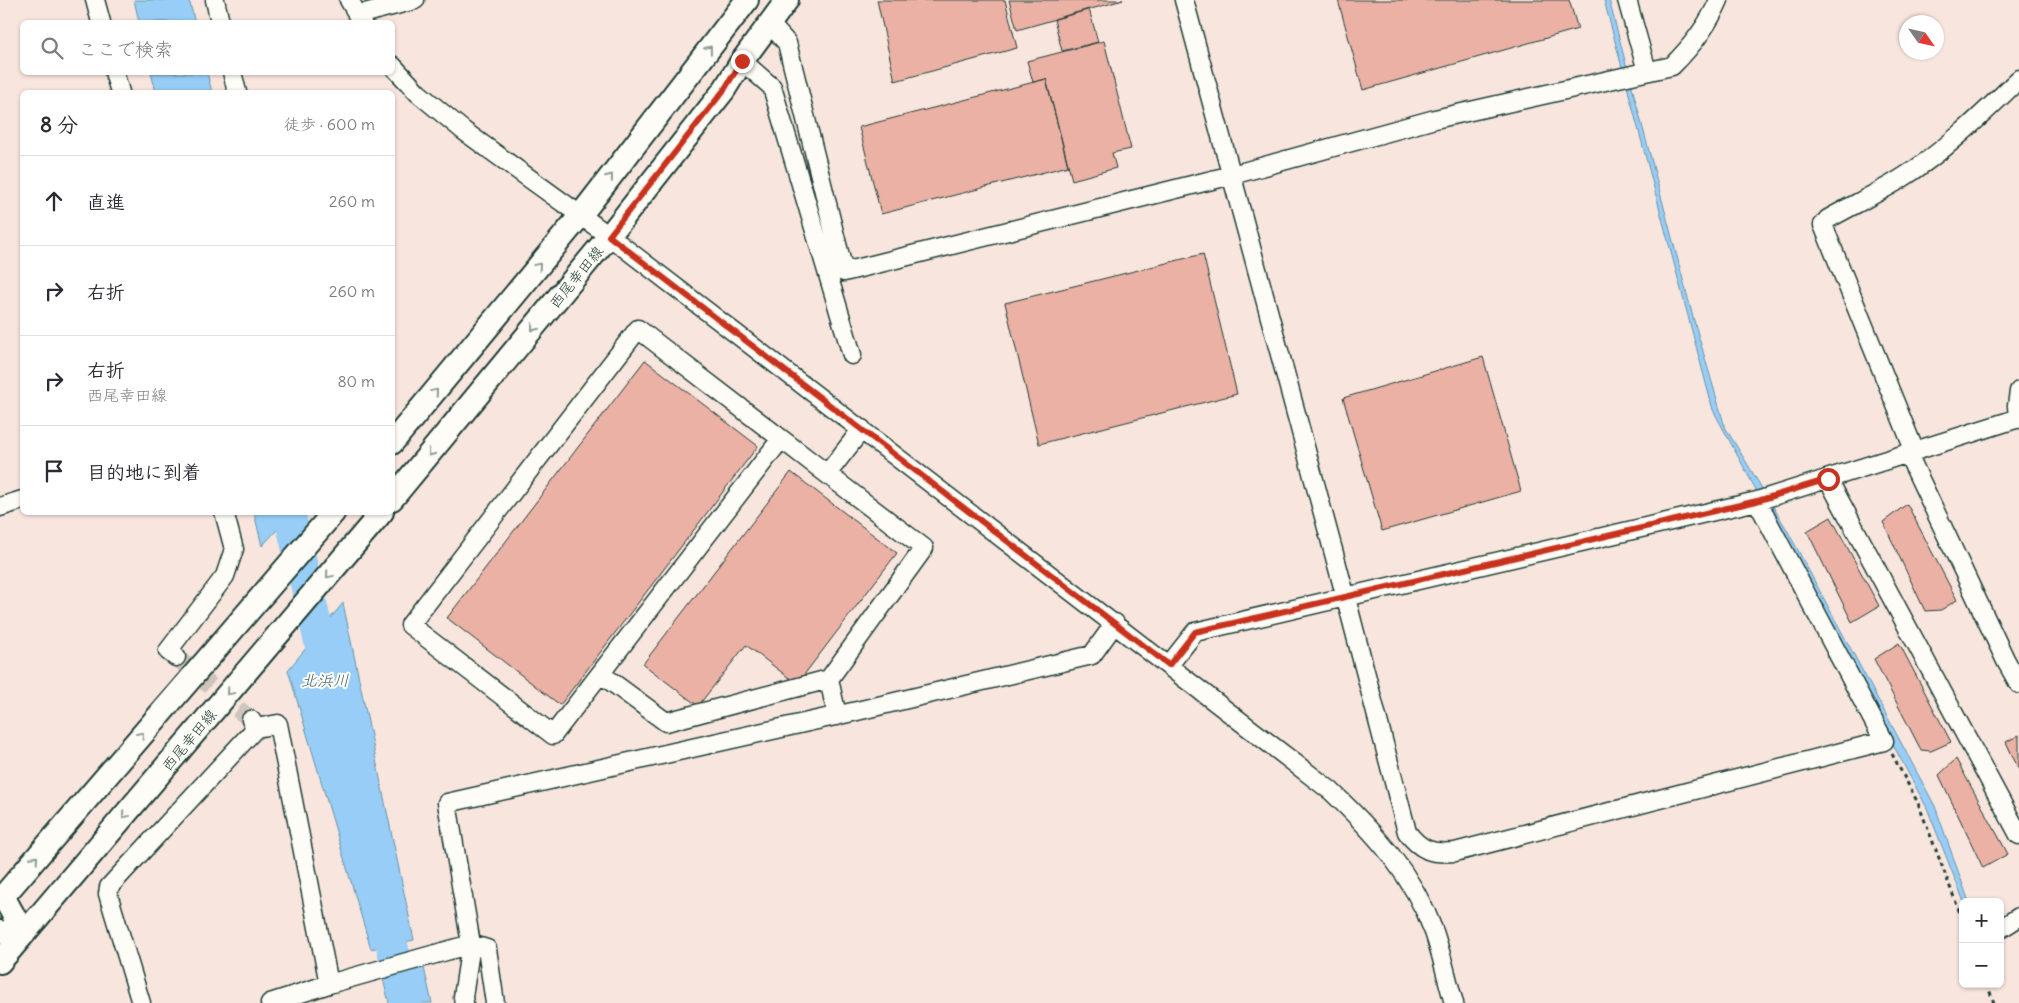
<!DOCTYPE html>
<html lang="ja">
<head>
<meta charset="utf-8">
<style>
	:root { --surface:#fff; --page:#f7f7f7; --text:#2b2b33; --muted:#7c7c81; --line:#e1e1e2 }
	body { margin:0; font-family:Delius,"Klee One",sans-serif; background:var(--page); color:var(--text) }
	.controls { position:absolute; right:15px; bottom:15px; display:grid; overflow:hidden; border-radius:8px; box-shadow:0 1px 4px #0004 }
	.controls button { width:45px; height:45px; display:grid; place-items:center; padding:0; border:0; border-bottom:1px solid var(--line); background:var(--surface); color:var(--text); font:25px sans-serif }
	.compass { position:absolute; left:1899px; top:15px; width:45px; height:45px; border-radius:50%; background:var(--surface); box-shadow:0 1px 4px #0004; rotate:124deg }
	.stop { position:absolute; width:15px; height:15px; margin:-11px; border:4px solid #c8321e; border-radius:50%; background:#fff }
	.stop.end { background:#c8321e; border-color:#fff; box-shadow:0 1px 5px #0008 }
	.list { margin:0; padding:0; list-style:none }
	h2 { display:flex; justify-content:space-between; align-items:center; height:65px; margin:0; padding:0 20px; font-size:21px }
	h2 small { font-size:16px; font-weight:400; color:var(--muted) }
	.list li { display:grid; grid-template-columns:32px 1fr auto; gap:15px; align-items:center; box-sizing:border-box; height:90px; padding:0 20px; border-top:1px solid var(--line) }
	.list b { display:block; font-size:19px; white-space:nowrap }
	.list p { margin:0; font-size:16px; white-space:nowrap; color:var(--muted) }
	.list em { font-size:16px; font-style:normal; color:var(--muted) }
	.icon { flex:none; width:28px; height:28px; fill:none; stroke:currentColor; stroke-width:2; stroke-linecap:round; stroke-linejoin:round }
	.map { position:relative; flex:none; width:2019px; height:1003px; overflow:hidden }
	.search { position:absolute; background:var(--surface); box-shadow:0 1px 4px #0004; left:20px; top:20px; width:375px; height:55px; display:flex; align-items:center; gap:12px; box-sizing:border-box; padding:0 18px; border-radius:8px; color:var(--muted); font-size:19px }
	.panel { position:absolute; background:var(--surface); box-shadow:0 1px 4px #0004; left:20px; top:90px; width:375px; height:425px; border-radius:8px }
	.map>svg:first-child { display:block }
	.water { fill:#97cdf6; stroke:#6793a8 }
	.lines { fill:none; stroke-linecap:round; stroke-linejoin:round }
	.river { stroke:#97cdf6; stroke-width:32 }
	.building { fill:#ebb1a5; stroke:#1f3d34 }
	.minor-tunnel { stroke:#cdc4bc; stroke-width:18; stroke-dasharray:18 9; stroke-linecap:butt }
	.minor-casing { stroke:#1f3d34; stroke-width:21 }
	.major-casing { stroke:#1f3d34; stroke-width:26 }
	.path { stroke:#1f3d34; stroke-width:3; stroke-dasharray:4 4; stroke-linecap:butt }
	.minor { stroke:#fdfcf7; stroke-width:18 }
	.major { stroke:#fdfcf7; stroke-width:22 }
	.oneway { stroke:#8e9c96 }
	.route { stroke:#c8321e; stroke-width:6 }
	.labels { text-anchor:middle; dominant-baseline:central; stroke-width:4; stroke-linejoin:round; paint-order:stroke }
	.street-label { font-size:15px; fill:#1f3d34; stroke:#fdfcf7 }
	.water-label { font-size:16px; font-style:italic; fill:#3d6164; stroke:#fdfcf7 }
</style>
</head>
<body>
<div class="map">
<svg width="2019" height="1003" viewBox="0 0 2019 1003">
	<rect width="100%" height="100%" fill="#f8e6de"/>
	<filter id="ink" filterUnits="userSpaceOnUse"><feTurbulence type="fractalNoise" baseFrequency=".02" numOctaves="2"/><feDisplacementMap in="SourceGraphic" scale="10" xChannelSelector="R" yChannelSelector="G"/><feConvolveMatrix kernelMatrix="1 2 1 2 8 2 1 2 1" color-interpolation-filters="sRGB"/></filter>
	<g filter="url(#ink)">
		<path class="water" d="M134 0H189L195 22H139Z
			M1604 0H1609L1693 317 1725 427 1786 528 1935 806 1969 902H1964L1927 808 1713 410Z
			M151 73H207L212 92H156Z
			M254 513V512L293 513 262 546Z
			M343 603 414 940 371 949 288 670Z
			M424 968 432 1003H389L382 975Z"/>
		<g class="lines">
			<path class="river" d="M289 512 328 675
				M381 900 406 1003"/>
		</g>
		<path class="building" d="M877 0H1005L1017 48 895 81Z
			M1009 0H1123L1017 30Z
			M1338 0H1569L1578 29 1363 90Z
			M1089 9 1098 42 1062 51 1054 19Z
			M1104 41 1131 149 1112 153 1116 168 1072 180 1046 79 1033 82 1027 61Z
			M1046 79 1068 166 881 214 859 127Z
			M1203 254 1237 394 1039 444 1005 303Z
			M1483 357 1521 491 1382 531 1343 398Z
			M645 360 758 446 560 705 447 618Z
			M791 472 897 553 797 684 746 645 698 706 643 664Z
			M1907 504 1957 600 1941 610 1925 611 1883 522Z
			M1831 517 1879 606 1852 622 1807 531Z
			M1899 643 1951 742 1931 751 1921 750 1874 659Z
			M2019 735V770L2006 742Z
			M1956 759 2008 854 1983 868 1939 775Z"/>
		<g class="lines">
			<path class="minor-tunnel" d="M176 657 251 720"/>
			<g class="minor-casing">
				<path id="minor" d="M95 0 101 22
					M215 0 220 22
					M349 0 362 22
					M1184 0 1346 598 1407 832C1421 851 1432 854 1455 852L1884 741 1757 501
					M1627 0 1647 71
					M357 15 415 0
					M770 24 787 43 844 272 1232 175 1435 119 1672 66C1692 46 1708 26 1719 0
					M742 61 772 87 852 355
					M392 65 418 93 464 131 609 236 1331 791C1375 833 1412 873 1434 932 1442 955 1447 980 1454 1003
					M114 72 120 92
					M232 72 237 92
					M2018 419 2017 406 2019 391
					M781 439 553 735 410 625 638 329 827 474 862 429
					M1915 452 1823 225 1828 219C1851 206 1876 194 1899 180 1943 153 1982 115 2019 79
					M1908 454 2006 661 2019 684
					M1828 479 2019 835
					M0 507 22 500
					M176 657 168 651 225 576 234 549 224 512
					M1169 665 1195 632 1757 501 2019 418
					M601 674 666 722 829 679 924 548 827 474
					M829 679 837 716
					M251 720 256 728 278 724 329 984
					M2000 929 2019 917
					M141 1003 108 894 109 887 256 728
					M270 1003 329 984 471 944 487 949 495 1003
					M464 1003 463 997 471 944 447 803 857 711 1092 655 1115 623"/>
			</g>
			<g class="major-casing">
				<path id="major" d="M392 443 580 216 747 0
					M392 499 609 236 724 90 742 61 787 0
					M3 896 24 934
					M0 900 334 512
					M0 932 24 934
					M0 962 382 512"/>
			</g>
			<path class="path" d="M1892 754 1918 803 1963 921
				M1987 984 1994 1003"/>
			<use href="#minor" class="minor"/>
			<use href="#major" class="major"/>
		</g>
		<defs><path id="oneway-chevron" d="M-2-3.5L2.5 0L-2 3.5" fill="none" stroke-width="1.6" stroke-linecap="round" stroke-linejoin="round" transform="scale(1.25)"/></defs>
		<g class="oneway">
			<use href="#oneway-chevron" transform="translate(709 49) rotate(-52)"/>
			<use href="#oneway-chevron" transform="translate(610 177) rotate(-52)"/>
			<use href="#oneway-chevron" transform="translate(538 266) rotate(-50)"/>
			<use href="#oneway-chevron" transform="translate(534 328) rotate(129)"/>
			<use href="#oneway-chevron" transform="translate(435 392) rotate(-50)"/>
			<use href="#oneway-chevron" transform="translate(431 453) rotate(129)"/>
			<use href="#oneway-chevron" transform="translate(329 575) rotate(130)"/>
			<use href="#oneway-chevron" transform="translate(230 692) rotate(130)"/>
			<use href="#oneway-chevron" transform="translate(141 735) rotate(-49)"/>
			<use href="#oneway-chevron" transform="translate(125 815) rotate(130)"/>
			<use href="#oneway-chevron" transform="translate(35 859) rotate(-49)"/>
		</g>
	</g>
	<g class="lines" filter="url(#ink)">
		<path class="route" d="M742 61 724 90 609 236 1169 665 1195 632 1757 501 1828 479"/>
	</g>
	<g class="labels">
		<g class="street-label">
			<text transform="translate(576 277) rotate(-51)">西尾幸田線</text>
			<text transform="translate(189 740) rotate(-50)">西尾幸田線</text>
		</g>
		<g class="water-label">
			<text x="325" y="680">北浜川</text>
		</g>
	</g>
</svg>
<div class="controls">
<button>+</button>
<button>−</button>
</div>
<svg class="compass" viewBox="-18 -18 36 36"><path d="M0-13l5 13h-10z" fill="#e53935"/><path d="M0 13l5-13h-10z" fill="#7c7c81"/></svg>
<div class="stop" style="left:1828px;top:479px"></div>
<div class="stop end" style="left:742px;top:61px"></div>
<div class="search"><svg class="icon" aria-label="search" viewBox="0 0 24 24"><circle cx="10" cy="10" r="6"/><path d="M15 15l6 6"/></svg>ここで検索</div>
<section class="panel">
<h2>8 分<small>徒歩 · 600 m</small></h2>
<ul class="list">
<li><svg class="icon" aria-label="ahead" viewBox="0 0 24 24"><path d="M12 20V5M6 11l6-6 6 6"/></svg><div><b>直進</b></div><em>260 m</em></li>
<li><svg class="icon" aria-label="right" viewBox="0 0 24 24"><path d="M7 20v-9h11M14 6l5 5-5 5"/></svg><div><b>右折</b></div><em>260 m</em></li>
<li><svg class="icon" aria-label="right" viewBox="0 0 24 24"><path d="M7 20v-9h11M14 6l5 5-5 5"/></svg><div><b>右折</b><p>西尾幸田線</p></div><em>80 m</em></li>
<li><svg class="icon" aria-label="arrive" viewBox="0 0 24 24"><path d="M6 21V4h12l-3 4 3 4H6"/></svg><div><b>目的地に到着</b></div></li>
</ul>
</section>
</div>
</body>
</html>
